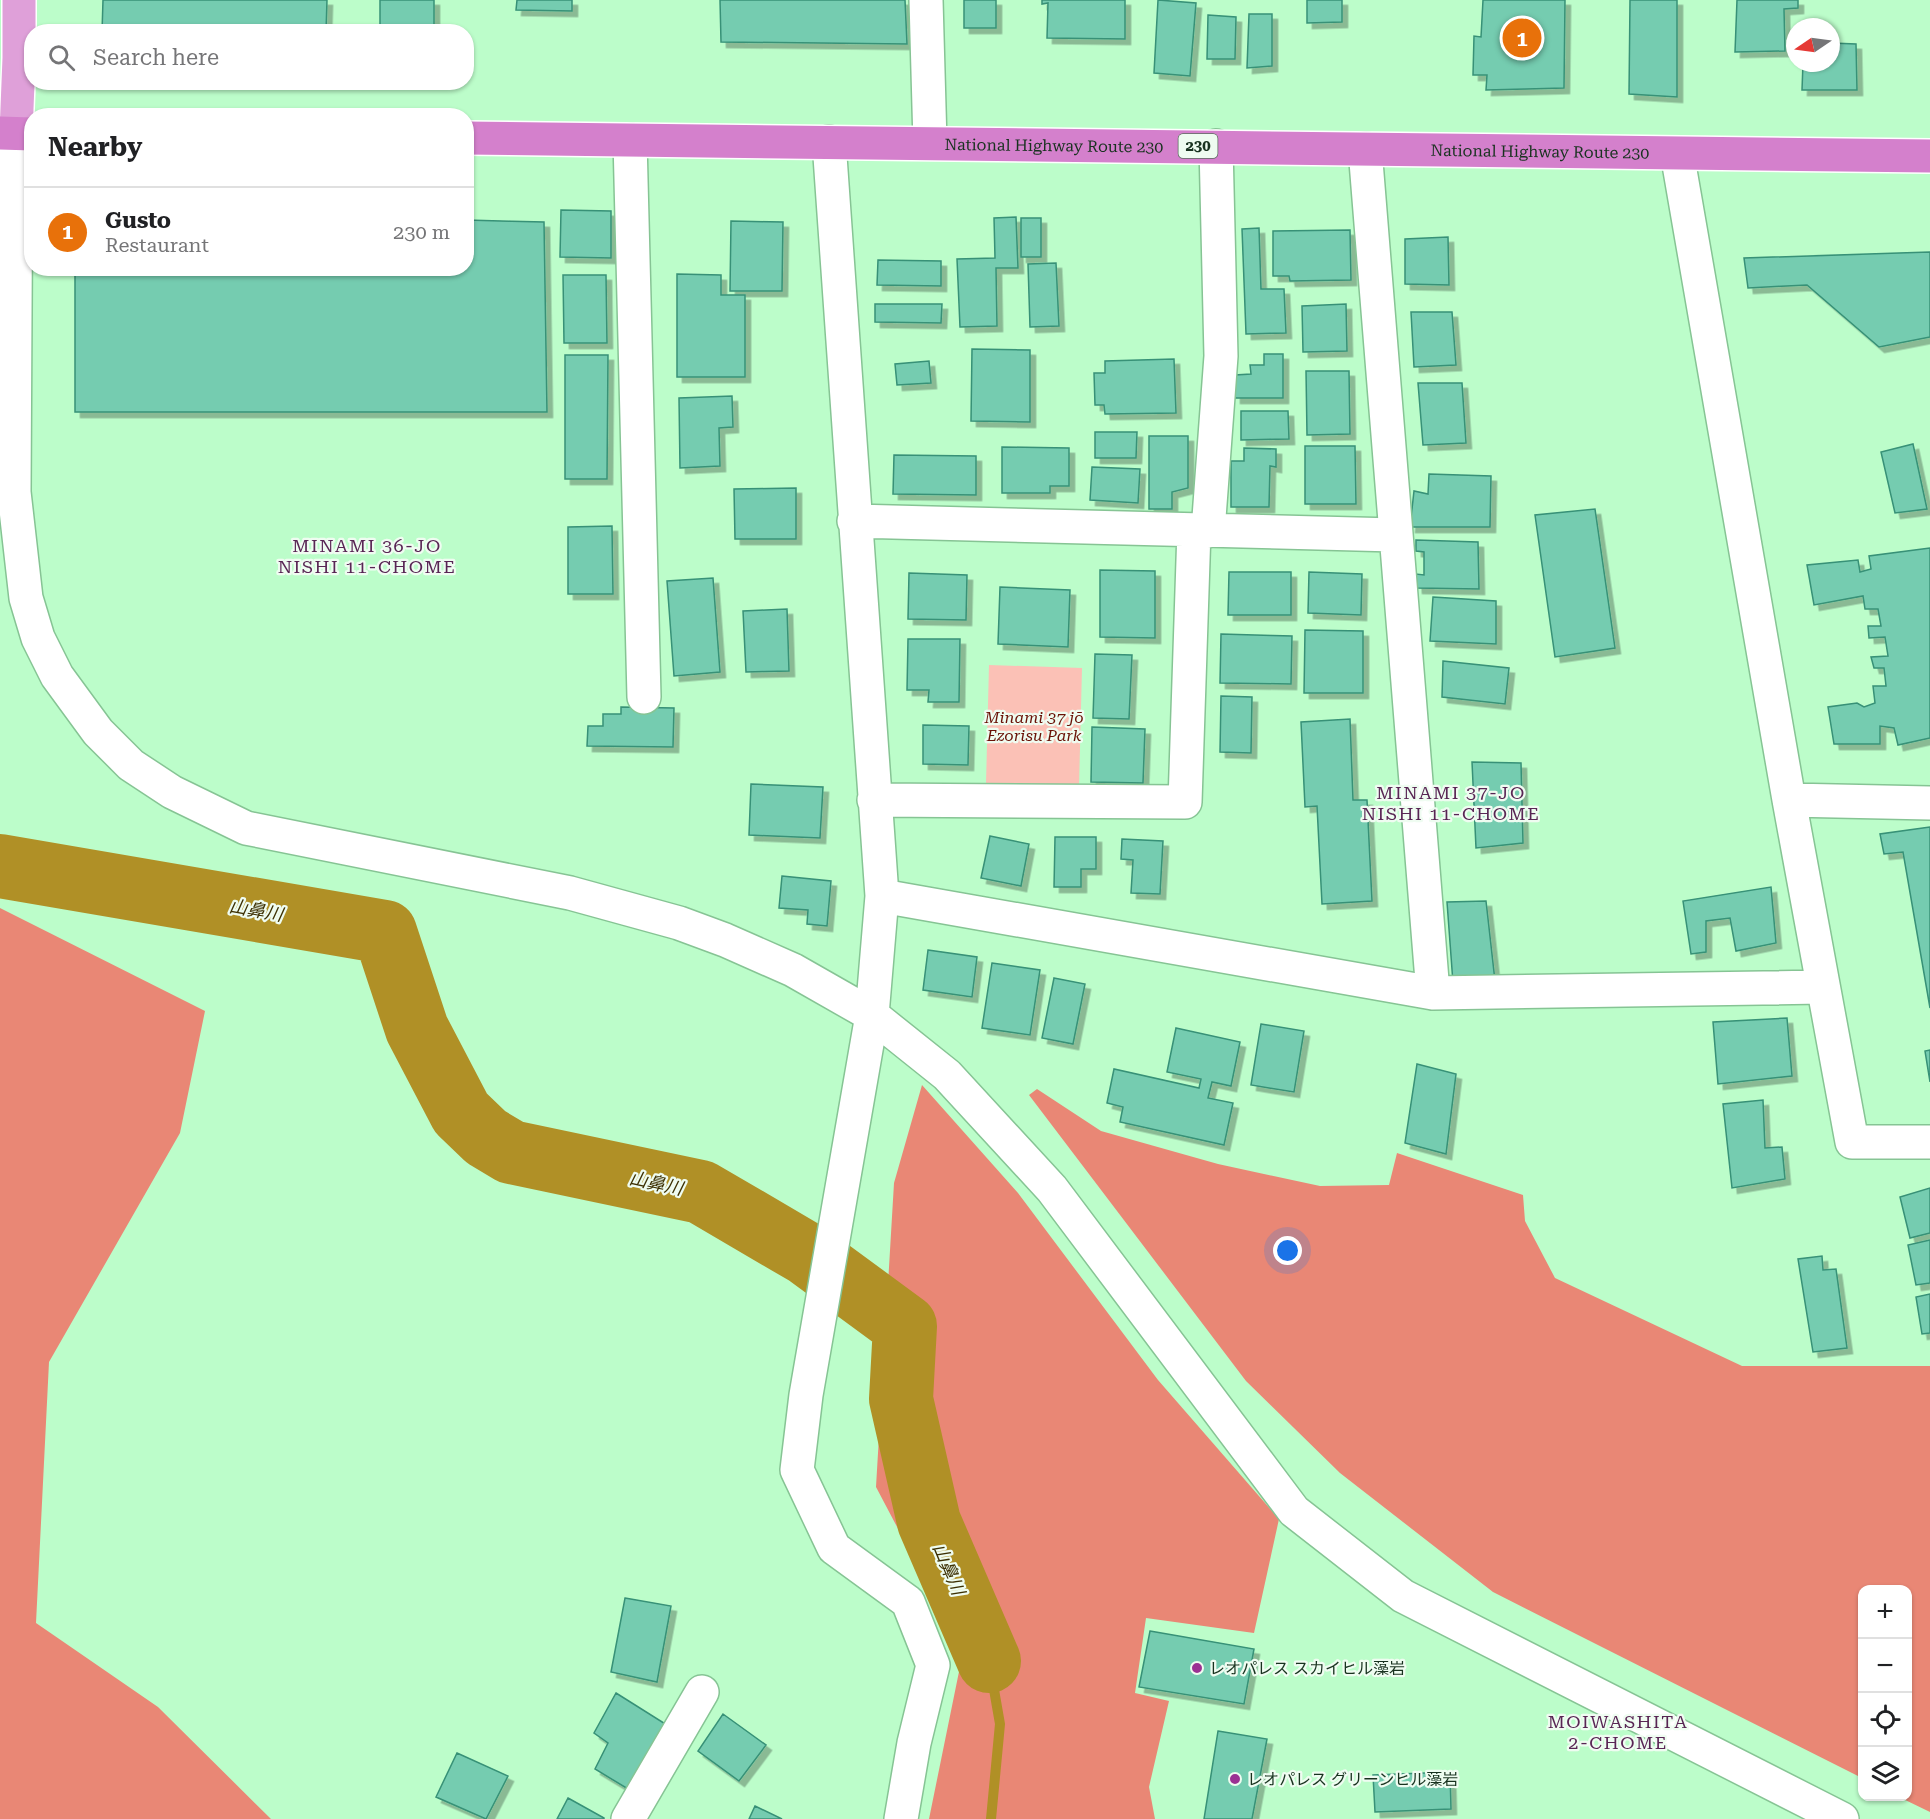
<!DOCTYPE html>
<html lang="en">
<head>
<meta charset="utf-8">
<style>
	:root { --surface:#fff; --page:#f6f6f6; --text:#202124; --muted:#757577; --line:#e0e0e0; --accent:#1a73e8 }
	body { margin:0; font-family:"Roboto Serif","Noto Sans JP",serif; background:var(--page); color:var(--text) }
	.controls { position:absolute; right:18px; bottom:18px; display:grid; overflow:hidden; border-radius:12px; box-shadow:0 2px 4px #0004 }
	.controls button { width:54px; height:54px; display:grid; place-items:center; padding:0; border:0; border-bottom:2px solid var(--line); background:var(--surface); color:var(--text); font:30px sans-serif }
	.compass { position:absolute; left:1786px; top:18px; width:54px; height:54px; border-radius:50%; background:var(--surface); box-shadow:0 2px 4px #0004; rotate:257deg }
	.you { position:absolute; left:1288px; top:1251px; width:21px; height:21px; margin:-15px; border:4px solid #fff; border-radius:50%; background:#1a73e8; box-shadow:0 0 0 9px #1a73e833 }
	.badge { display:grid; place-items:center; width:39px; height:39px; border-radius:50%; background:var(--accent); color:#fff; font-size:20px; font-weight:700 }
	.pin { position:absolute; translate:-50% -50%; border:3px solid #fff; box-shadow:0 2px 6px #0006 }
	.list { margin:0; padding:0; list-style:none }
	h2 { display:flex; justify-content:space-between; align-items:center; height:78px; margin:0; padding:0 24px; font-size:26px }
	h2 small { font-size:20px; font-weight:400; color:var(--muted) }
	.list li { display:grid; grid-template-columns:39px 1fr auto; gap:18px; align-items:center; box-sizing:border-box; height:90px; padding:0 24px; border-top:2px solid var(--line) }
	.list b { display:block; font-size:22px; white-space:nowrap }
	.list p { margin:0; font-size:20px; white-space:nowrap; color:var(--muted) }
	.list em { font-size:20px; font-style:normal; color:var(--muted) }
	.icon { flex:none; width:33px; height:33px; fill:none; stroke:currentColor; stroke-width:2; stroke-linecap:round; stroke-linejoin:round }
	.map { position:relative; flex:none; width:1930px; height:1819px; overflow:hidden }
	.search { position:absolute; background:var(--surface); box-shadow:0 2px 4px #0004; left:24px; top:24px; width:450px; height:66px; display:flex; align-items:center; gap:15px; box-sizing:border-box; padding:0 21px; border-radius:24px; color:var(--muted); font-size:22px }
	.panel { position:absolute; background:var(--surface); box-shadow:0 2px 4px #0004; left:24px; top:108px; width:450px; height:168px; border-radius:24px }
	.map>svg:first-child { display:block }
	.green { fill:#fbc1b6 }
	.forest { fill:#e98775 }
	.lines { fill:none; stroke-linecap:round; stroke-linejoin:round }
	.stream { stroke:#b09026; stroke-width:10 }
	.river { stroke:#b09026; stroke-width:64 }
	.building { fill:#75ccb0; stroke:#379177; stroke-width:1.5; filter:url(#shadow) }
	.minor-casing { stroke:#86c494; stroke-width:36 }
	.primary-casing { stroke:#fff; stroke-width:36 }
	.trunk-casing { stroke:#fff; stroke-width:36 }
	.minor { stroke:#fff; stroke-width:33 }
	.primary { stroke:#dfa0d9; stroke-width:33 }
	.trunk { stroke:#d480cc; stroke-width:33 }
	.poi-dot { fill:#9b3193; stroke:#effcf1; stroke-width:2 }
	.labels { text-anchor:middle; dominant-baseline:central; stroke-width:4.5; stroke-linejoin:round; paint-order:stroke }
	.shield { fill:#effcf1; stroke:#586f5e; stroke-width:1.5 }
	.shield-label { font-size:15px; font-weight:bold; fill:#18321f }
	.street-label { font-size:16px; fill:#18321f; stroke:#effcf1 }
	.park-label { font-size:16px; font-style:italic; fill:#6a1207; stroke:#effcf1 }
	.poi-label { font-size:16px; fill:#18321f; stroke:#effcf1; text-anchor:start }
	.neighbourhood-label { font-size:18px; letter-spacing:1.5px; fill:#582554; stroke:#effcf1 }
	.water-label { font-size:18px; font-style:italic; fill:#3d3003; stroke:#effcf1 }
</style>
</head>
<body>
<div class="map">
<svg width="1930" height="1819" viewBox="0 0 1930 1819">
	<defs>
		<filter id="shadow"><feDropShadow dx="5.5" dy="5.5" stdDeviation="0" flood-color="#0004"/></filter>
	</defs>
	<rect width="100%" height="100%" fill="#bcfdca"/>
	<path class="green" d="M989 665 1082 668 1079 787 986 784Z"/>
	<path class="forest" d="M0 908 205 1011 180 1133 49 1362 36 1623 158 1707 271 1819H0Z
		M922 1085 1018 1193 1158 1380 1279 1519 1254 1633 1146 1618 1135 1693 1169 1701 1149 1787 1155 1819H929L963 1652 876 1487 894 1183Z
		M1037 1089 1101 1131 1218 1164 1320 1186 1389 1185 1397 1153 1523 1195 1525 1221 1555 1278 1742 1366H1930V1812L1899 1797 1908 1796V1590H1862V1778L1493 1592 1340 1473 1246 1381 1029 1095Z"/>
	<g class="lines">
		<path class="stream" d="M989 1661 1000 1724 991 1819"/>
		<path class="river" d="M0 866 385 932 417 1029 461 1113 486 1137 511 1152 701 1192 807 1254 905 1326 901 1399 929 1522 989 1661"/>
	</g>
	<path class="building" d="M103 0H327L326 32H102Z
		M380 0H434V31L380 30Z
		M517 0H572V11L516 10Z
		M720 0H905L907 44 721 42Z
		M964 0H996V28H964Z
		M1042 0H1125V39L1047 38 1048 3 1042 4Z
		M1158 0 1196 3 1190 76 1154 73Z
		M1307 0H1342V22L1307 23Z
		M1483 0H1565L1564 88 1486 90 1487 75H1473L1474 36 1481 37Z
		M1630 0H1677V97L1629 94Z
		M1737 0H1798V8L1784 9 1785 51 1735 52Z
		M1249 14H1272V66L1247 68Z
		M1208 15 1236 17 1235 59H1207Z
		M1831 43 1856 44 1857 90H1802L1803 63H1831Z
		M561 210 611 211V258L560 257Z
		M1016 217 1018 268H996L997 326 960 327 957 259 995 258 994 218Z
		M1021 218H1041V257H1021Z
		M466 220 544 222 547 412H75V268H466Z
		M731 221 783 222 782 291H730Z
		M1259 228 1261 289H1284L1286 333 1246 334 1242 229Z
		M1350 230 1351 280 1290 281 1289 276H1273V231Z
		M1448 237 1449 285 1405 284V239Z
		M1930 252V337L1879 347 1807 285 1748 288 1744 258Z
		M878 260 941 261V286L877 285Z
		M1056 263 1059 326 1030 327 1028 264Z
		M677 274 721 275V295H745V377H677Z
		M563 275H606L607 343H564Z
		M875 304H942L941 323 875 322Z
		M1346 304 1347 351 1303 352 1302 306Z
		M1411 312H1452L1456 365 1414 367Z
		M972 349 1030 350V422L971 421Z
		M1264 354H1283V398H1235V375L1251 374 1250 365H1264Z
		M565 355H608L607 479H565Z
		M1174 359 1176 413 1105 414 1104 405H1095L1094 373H1105V361Z
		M929 361 931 383 897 385 895 364Z
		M1306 371H1349L1350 434 1307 435Z
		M1418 383H1462L1466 443 1423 445Z
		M732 396 733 427 719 428 720 466 680 468 679 398Z
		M1241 411H1288L1289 439 1241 440Z
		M1095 432H1137L1136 458H1095Z
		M1149 436H1188V488L1172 492V509H1149Z
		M1913 444 1927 509 1895 513 1881 452Z
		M1305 446H1355L1356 504H1305Z
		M1002 447 1069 448V486H1050V493H1002Z
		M1244 448 1276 449V467L1270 466 1269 507H1231V461H1244Z
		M894 455 976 456V495L893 494Z
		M1092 467 1140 469 1138 503 1090 500Z
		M1429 474 1491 476 1490 527H1410L1414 491 1428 494Z
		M796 488V539H735L734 489Z
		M1595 509 1615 648 1555 657 1535 515Z
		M612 526 613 594H568V527Z
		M1416 540 1478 542 1479 589 1417 588 1416 574 1424 575V552L1416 551Z
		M1930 548V738L1898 745 1894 728 1880 726V744H1834L1828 707 1857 703 1864 707 1875 703 1873 686H1886L1884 668H1874L1871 657 1888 656 1885 637 1869 638 1868 626H1881L1878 609H1865L1863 596 1814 605 1807 565 1858 560 1860 572 1871 569 1869 556Z
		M1100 570 1155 571V638L1100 637Z
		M1229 572H1291V615H1228Z
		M1309 572 1362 574 1361 615 1308 613Z
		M909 573 967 575 966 620 908 619Z
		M713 578 720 672 674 676 667 581Z
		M1000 587 1070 590 1068 647 998 644Z
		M1433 597 1496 601V644L1430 641Z
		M787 609 789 671 746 672 743 611Z
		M1305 630 1363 631V693H1304Z
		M1221 634 1292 636 1291 684 1220 683Z
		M908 639H960L959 702H928L929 690H907Z
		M1095 654 1132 655 1129 719 1093 718Z
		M1443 661 1509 668 1505 704 1442 697Z
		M1221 696 1252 697 1251 753 1220 752Z
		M621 707 674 708 673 747 587 746 588 726H603V714H621Z
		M1350 719 1353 800H1367L1372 901 1322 904 1317 806 1305 807 1301 722Z
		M923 725 969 726 968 765 923 764Z
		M1092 727 1145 729 1143 783 1091 782Z
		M1472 762 1521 763 1523 843 1476 848Z
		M751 784 823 787 820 838 749 835Z
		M1930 827V1008L1903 852 1884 854 1880 834Z
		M990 836 1029 844 1021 886 981 878Z
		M1055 837H1096V869H1081V887H1054Z
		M1122 839 1163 841 1160 894 1131 893 1133 860 1121 859Z
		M782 876 831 881 827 926 807 924 808 910 779 908Z
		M1771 887 1776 943 1736 951 1730 918 1706 921V952L1691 954 1683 901Z
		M1486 901 1495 981 1453 983 1447 902Z
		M928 950 977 957 972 997 923 990Z
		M992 963 1040 970 1030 1035 982 1028Z
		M1054 978 1085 984 1073 1044 1042 1038Z
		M1787 1018 1792 1076 1718 1084 1713 1022Z
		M1261 1024 1304 1031 1294 1092 1251 1085Z
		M1176 1028 1240 1042 1231 1086 1212 1082 1208 1098 1233 1103 1224 1145 1120 1122 1123 1107 1107 1103 1114 1069 1199 1088 1201 1079 1167 1072Z
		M1930 1050V1082L1925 1051Z
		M1417 1064 1456 1074 1446 1154 1405 1143Z
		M1763 1100 1765 1148 1782 1147 1785 1179 1732 1188 1723 1104Z
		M1930 1188V1233L1910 1238 1900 1197Z
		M1930 1240V1283L1916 1285 1908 1245Z
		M1822 1256 1823 1270 1836 1269 1847 1348 1813 1352 1798 1259Z
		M1930 1294V1333L1922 1334 1916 1297Z
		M625 1598 671 1606 657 1682 611 1672Z
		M1150 1631 1254 1649 1244 1704 1139 1687Z
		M616 1693 667 1725 628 1789 595 1769 608 1743 594 1733Z
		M723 1714 766 1745 739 1781 698 1751Z
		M1218 1731 1267 1739 1252 1819H1204Z
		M457 1753 508 1776 486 1819 436 1797Z
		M1450 1772 1451 1809 1375 1812 1373 1775Z
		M568 1798 604 1818V1819H557Z
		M755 1806 782 1819H749Z"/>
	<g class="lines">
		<g class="minor-casing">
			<path id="minor" d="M926 0 930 143
				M16 133 14 492 26 598 38 638 57 676 98 732 131 765 172 792 246 828 570 893 679 923 725 940 793 970 872 1015 947 1075 1052 1189 1294 1511 1403 1596 1842 1819
				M630 140 644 697
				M829 142 882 896 872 1015 806 1395 797 1470 834 1548 908 1602 933 1665 914 1743 901 1819
				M1365 149 1433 993
				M1677 153 1789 800 1852 1142H1930
				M854 521 1395 535
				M1208 531 1221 356 1216 146
				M874 800 1185 802 1194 530
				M1789 800 1930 803
				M882 896 1433 993 1823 987
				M628 1819 702 1692"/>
		</g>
		<g class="primary-casing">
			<path id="primary" d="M16 133 19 58V0"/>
		</g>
		<g class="trunk-casing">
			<g id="trunk">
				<path d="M0 133 32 134"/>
				<path id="s1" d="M466 138 1930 156"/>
			</g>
		</g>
		<use href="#minor" class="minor"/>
		<use href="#primary" class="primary"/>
		<use href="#trunk" class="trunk"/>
	</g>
	<g class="poi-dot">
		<circle cx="1197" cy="1668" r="6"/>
		<circle cx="1235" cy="1779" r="6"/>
	</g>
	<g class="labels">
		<rect class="shield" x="1178.5" y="134" width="39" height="24" rx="4.5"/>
		<g class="shield-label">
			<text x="1198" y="146">230</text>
		</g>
		<g class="street-label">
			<text stroke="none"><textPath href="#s1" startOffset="588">National Highway Route 230</textPath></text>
			<text stroke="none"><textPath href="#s1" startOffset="1074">National Highway Route 230</textPath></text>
		</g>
		<g class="park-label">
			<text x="1034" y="717">Minami 37 jō<tspan x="1034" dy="18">Ezorisu Park</tspan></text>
		</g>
		<g class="poi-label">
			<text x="1209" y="1668">レオパレス スカイヒル藻岩</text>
			<text x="1247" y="1779">レオパレス グリーンヒル藻岩</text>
		</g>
		<g class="neighbourhood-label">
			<text x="367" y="545">MINAMI 36-JO<tspan x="367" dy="21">NISHI 11-CHOME</tspan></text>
			<text x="1451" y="792">MINAMI 37-JO<tspan x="1451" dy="21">NISHI 11-CHOME</tspan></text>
			<text x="1618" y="1721">MOIWASHITA<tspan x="1618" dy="21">2-CHOME</tspan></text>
		</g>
		<g class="water-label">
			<text transform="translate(256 910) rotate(10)">山鼻川</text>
			<text transform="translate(656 1183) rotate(12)">山鼻川</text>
			<text transform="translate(949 1569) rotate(67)">山鼻川</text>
		</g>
	</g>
</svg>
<div class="controls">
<button>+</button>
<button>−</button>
<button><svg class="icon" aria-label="locate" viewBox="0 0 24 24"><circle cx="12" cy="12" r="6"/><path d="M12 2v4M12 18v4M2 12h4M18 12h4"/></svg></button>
<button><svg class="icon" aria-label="layers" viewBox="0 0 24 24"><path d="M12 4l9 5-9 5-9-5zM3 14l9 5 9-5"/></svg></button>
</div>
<svg class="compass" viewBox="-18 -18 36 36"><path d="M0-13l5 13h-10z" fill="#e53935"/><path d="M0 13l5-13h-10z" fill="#757577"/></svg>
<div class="you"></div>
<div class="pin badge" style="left:1522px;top:38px;background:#e8710a">1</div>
<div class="search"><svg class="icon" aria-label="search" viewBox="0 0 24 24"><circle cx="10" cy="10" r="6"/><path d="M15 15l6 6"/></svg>Search here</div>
<section class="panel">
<h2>Nearby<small></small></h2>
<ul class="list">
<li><span class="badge" style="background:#e8710a">1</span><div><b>Gusto</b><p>Restaurant</p></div><em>230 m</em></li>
</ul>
</section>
</div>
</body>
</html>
